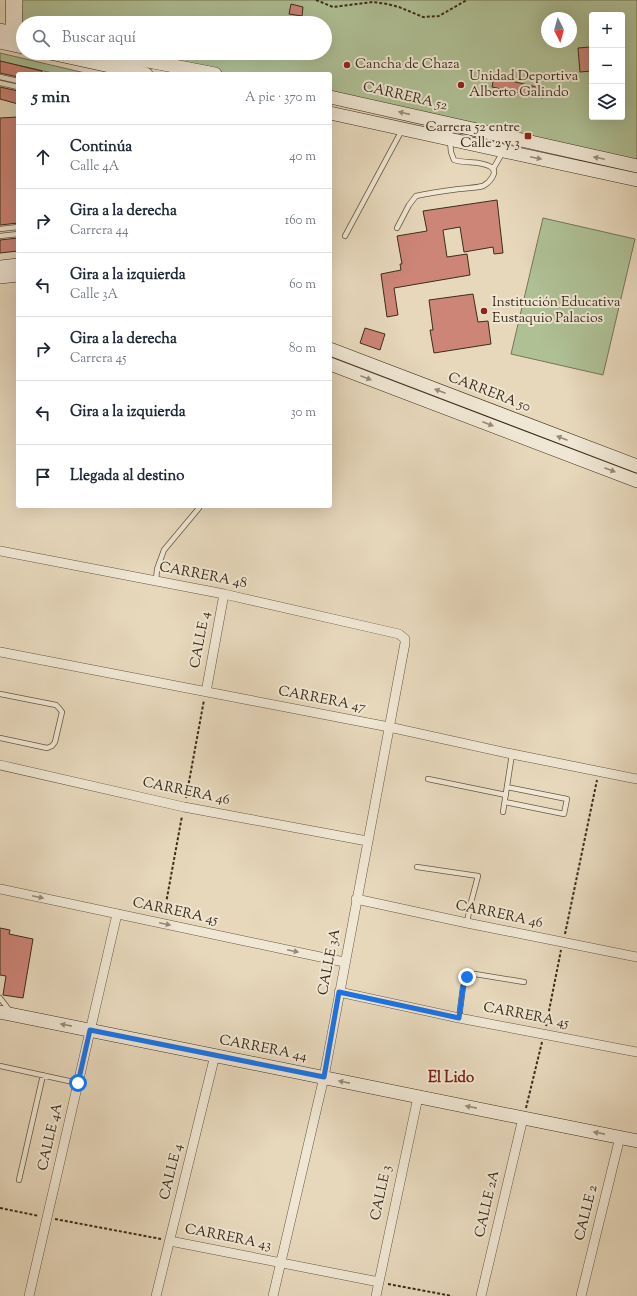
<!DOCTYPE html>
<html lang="es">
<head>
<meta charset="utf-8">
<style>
	:root { --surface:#fff; --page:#f6f6f7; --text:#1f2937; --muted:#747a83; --line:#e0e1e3 }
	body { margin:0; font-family:"Sorts Mill Goudy",serif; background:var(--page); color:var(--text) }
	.controls { position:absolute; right:12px; top:12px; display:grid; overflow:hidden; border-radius:4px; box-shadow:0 4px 16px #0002 }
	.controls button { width:36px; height:36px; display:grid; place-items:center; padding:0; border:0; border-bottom:1px solid var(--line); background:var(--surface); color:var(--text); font:20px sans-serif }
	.compass { position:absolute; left:541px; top:12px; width:36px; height:36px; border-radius:50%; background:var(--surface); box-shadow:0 4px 16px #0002; rotate:174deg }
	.stop { position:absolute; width:12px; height:12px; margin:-9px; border:3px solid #1a73e8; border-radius:50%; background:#fff }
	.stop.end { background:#1a73e8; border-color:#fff; box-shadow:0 1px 4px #0008 }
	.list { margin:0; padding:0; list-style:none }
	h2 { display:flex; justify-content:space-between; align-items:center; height:52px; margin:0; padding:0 16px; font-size:17px }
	h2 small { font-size:13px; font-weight:400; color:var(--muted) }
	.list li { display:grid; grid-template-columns:26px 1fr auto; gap:12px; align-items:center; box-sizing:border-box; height:64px; padding:0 16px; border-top:1px solid var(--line) }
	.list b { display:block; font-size:15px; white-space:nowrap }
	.list p { margin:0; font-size:13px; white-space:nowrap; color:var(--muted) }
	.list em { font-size:13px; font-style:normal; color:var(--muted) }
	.icon { flex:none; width:22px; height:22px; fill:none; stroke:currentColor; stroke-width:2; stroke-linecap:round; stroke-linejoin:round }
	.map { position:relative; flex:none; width:637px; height:1296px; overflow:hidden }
	.search { position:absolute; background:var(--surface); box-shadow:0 4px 16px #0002; left:16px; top:16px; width:316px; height:44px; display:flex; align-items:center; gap:10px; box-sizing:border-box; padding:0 14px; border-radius:22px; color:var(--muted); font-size:15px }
	.panel { position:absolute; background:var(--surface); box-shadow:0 4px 16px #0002; left:16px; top:72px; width:316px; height:436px; border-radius:4px }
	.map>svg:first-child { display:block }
	.green { fill:#afc095; stroke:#767658; fill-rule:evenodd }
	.building { fill:#cd8578; stroke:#3c2d1a }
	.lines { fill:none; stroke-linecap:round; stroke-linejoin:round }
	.lane-casing { stroke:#675842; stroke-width:6 }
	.street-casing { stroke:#675842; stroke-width:10 }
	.secondary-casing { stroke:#3c2d1a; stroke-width:14 }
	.path { stroke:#3c2d1a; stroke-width:2; stroke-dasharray:3 2; stroke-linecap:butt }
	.lane { stroke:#efe6d3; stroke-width:4.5 }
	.street { stroke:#efe6d3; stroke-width:9 }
	.secondary { stroke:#efe6d3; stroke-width:13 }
	.oneway { fill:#968a76 }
	.route { stroke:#1a73e8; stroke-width:5 }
	.poi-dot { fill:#8f2418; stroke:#efe6d3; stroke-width:1.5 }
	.labels { text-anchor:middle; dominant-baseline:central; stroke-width:4; stroke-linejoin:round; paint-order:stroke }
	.poi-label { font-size:14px; fill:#3c2d1a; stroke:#efe6d3; text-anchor:start }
	.street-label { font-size:14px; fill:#3c2d1a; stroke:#efe6d3 }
	.neighbourhood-label { font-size:15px; font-weight:bold; fill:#7a1f14; stroke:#efe6d3 }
</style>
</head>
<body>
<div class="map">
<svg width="637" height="1296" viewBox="0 0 637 1296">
	<rect width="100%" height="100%" fill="#e7d8bc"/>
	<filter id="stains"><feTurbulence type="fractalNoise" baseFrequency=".005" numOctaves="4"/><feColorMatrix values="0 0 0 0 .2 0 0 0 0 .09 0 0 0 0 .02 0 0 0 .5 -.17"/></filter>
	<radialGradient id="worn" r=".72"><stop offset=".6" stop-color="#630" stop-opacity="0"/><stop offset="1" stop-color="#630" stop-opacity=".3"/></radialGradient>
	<path class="green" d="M16 0H637V166L330 97V74H215L107 53H325V23H23V35ZM592 15H622V117H592ZM547 18H571V42H547Z
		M0 53 85 73V74H57L0 61Z
		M543 218 635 239 603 375 511 354Z"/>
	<path class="building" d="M291 4 303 7 302 16 289 14Z
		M590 47 591 71 580 72 578 48Z
		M0 61 42 71V74H18V77L0 73Z
		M494 77 545 89 543 98 492 87Z
		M0 87 18 91V104L0 99Z
		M18 117V223L0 225V118Z
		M497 200 503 253 494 254 493 247 464 252 460 227 443 230 447 257 467 254 470 275 394 288 398 315 387 317 381 274 401 270 400 264H402L397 236 427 231 423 211Z
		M18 238V251L0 253V240Z
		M473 294 478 322 488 321 491 344 434 353 430 330H433L429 300Z
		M365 328 385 334 380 350 360 343Z
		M0 928 10 930 9 934 33 939 23 998 3 995 6 976 0 975Z"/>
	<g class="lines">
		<g class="lane-casing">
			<path id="lane" d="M8 0V30
				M0 77 18 81
				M0 83 18 87
				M493 169 500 157 502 151
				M397 228 409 205 416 196C430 193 444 191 459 189 466 188 476 188 483 186 489 183 499 172 491 167 480 160 466 164 454 160L451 152 450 141
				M0 229 18 227
				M0 236 18 234
				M345 236 402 130
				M156 581 157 569 164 550 199 508 200 506
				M0 694 56 705 59 708 62 712 55 742 52 746 47 748 0 738
				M428 779 506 795
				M505 802 564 814 567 799 507 787
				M503 812 512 754
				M417 867 478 876 470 906 467 923
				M0 998 10 1011
				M459 1018 463 987 467 977 475 974 524 982
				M0 1066 78 1083
				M19 1180 43 1075"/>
		</g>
		<g class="street-casing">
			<path id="street" d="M0 551 224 594 399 634 405 639V643L324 1077 273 1296
				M0 652 389 727 512 754 637 779
				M206 692 224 594
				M0 765 184 807 367 841
				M0 889 344 962
				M356 899 467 923 637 957
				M339 992 459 1018 637 1052
				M170 1241 379 1282
				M29 1296 117 914
				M156 1296 215 1055
				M376 1296 418 1097
				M481 1296 523 1118
				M581 1296 620 1137"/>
		</g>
		<g class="secondary-casing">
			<path id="secondary" d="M0 30 23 35
				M0 42 22 47
				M15 45 16 0
				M50 53 146 74
				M107 53 215 74
				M330 97 637 166
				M330 113 637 180
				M0 267 18 265
				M0 277 18 275
				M330 349 637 466
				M330 364 637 481
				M0 1012 637 1141"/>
		</g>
		<path class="path" d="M316 0 333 7 373 2 387 4 399 7 423 17 439 16 467 0
			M186 798 204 700
			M164 914 182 816
			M565 934 597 780
			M546 1026 561 950
			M526 1108 542 1042
			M0 1208 39 1216
			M55 1219 161 1239
			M388 1284 452 1296"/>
		<use href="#lane" class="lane"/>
		<use href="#street" class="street"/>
		<use href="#secondary" class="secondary"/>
	</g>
	<defs><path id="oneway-solid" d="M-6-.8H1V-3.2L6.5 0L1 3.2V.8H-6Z"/></defs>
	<g class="oneway">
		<use href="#oneway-solid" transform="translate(404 113) rotate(-167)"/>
		<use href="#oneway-solid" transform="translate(536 158) rotate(12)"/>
		<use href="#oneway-solid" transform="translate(599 158) rotate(-168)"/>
		<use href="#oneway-solid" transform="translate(366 378) rotate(21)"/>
		<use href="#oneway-solid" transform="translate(440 391) rotate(-159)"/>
		<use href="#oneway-solid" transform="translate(488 424) rotate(21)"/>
		<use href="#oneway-solid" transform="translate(562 438) rotate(-159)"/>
		<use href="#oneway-solid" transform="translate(610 470) rotate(21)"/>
		<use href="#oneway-solid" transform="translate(38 897) rotate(12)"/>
		<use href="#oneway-solid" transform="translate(165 924) rotate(12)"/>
		<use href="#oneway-solid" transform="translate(293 951) rotate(12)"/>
		<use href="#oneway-solid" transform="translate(66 1025) rotate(-169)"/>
		<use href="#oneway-solid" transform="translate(344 1082) rotate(-169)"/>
		<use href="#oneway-solid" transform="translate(471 1107) rotate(-169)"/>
		<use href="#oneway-solid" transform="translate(599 1133) rotate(-169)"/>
	</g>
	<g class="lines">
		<path class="route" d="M78 1083 90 1030 324 1077 339 992 459 1018 463 987 467 977"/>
	</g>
	<g class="poi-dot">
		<circle cx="347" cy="65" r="4"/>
		<circle cx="461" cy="85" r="4"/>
		<rect x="524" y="132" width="8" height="8" rx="2"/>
		<circle cx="484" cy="311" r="4"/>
	</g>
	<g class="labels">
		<g class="poi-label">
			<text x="355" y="65">Cancha de Chaza</text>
			<text x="469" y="77">Unidad Deportiva<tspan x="469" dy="16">Alberto Galindo</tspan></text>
			<text x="520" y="128" text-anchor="end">Carrera 52 entre<tspan x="520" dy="16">Calle 2 y 3</tspan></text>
			<text x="492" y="303">Institución Educativa<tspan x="492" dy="16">Eustaquio Palacios</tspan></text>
		</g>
		<g class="street-label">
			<text transform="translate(405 97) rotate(13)">CARRERA 52</text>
			<text transform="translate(489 393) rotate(21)">CARRERA 50</text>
			<text transform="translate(203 576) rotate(11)">CARRERA 48</text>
			<text transform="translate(201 640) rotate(-79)">CALLE 4</text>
			<text transform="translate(322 700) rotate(11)">CARRERA 47</text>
			<text transform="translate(186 792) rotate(12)">CARRERA 46</text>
			<text transform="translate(175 912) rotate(12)">CARRERA 45</text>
			<text transform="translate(499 915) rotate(12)">CARRERA 46</text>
			<text transform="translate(330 962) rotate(-79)">CALLE 3A</text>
			<text transform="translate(526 1016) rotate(11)">CARRERA 45</text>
			<text transform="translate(263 1049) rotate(11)">CARRERA 44</text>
			<text transform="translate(51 1137) rotate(-77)">CALLE 4A</text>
			<text transform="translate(172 1172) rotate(-76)">CALLE 4</text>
			<text transform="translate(382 1193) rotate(-78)">CALLE 3</text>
			<text transform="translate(488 1204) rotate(-77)">CALLE 2A</text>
			<text transform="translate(587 1213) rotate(-76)">CALLE 2</text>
			<text transform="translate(228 1238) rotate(11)">CARRERA 43</text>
		</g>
		<g class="neighbourhood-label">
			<text x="451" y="1078">El Lido</text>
		</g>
	</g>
	<rect width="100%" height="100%" filter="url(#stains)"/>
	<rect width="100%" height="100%" fill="url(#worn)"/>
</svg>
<div class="controls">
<button>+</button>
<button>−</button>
<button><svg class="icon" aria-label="layers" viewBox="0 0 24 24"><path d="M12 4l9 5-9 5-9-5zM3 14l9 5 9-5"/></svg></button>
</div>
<svg class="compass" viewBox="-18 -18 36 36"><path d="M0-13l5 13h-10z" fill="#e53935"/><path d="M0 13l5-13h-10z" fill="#747a83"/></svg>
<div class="stop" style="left:78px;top:1083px"></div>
<div class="stop end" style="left:467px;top:977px"></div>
<div class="search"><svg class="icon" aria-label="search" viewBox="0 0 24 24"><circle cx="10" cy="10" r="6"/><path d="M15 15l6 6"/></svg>Buscar aquí</div>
<section class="panel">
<h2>5 min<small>A pie · 370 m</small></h2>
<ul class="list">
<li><svg class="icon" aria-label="ahead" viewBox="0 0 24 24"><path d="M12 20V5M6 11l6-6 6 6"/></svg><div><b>Continúa</b><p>Calle 4A</p></div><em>40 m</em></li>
<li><svg class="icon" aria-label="right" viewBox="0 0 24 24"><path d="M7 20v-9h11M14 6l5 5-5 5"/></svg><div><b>Gira a la derecha</b><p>Carrera 44</p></div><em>160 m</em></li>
<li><svg class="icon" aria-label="left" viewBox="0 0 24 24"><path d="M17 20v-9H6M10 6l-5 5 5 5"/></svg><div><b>Gira a la izquierda</b><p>Calle 3A</p></div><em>60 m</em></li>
<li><svg class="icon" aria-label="right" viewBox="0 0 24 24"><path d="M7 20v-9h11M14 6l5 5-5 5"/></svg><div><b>Gira a la derecha</b><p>Carrera 45</p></div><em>80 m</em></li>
<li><svg class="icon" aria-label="left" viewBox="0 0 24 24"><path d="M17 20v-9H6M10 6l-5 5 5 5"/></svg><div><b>Gira a la izquierda</b></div><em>30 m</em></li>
<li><svg class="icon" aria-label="arrive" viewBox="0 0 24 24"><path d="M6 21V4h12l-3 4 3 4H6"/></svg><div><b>Llegada al destino</b></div></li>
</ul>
</section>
</div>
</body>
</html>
